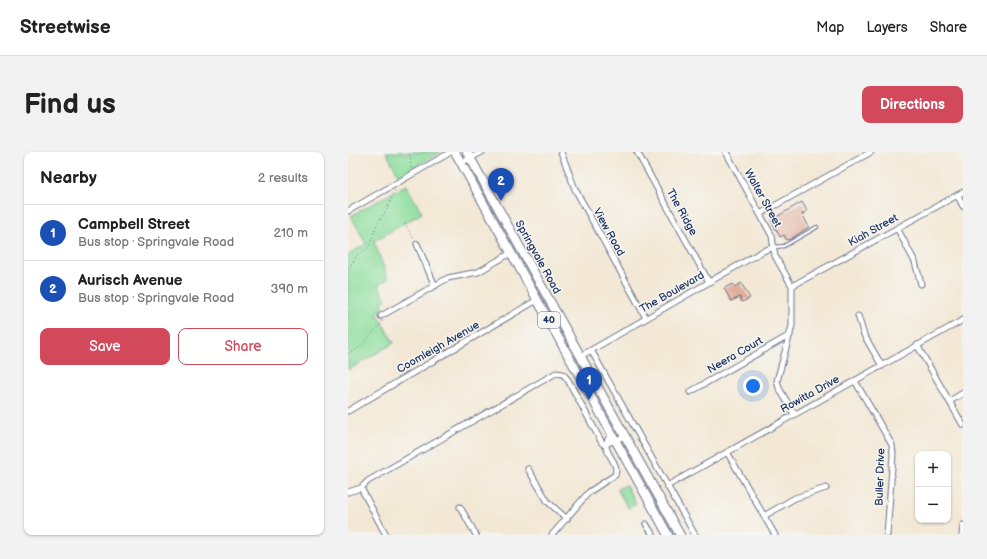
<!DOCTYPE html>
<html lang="en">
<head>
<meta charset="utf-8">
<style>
	:root { --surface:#fff; --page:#f2f2f2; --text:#222; --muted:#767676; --line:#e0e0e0; --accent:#d1495b }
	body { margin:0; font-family:"Balsamiq Sans",sans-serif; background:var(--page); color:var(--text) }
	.controls { position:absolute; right:12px; bottom:12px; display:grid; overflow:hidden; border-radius:8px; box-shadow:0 1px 3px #0004 }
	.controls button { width:36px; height:36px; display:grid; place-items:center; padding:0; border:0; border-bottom:1px solid var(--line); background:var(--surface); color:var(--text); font:20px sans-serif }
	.you { position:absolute; left:405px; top:234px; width:14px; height:14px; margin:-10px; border:3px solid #fff; border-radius:50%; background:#1a73e8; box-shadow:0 0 0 6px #1a73e833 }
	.badge { display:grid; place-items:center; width:26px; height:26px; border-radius:50%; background:var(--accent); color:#fff; font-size:13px; font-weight:700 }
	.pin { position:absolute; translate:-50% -33px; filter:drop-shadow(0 1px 2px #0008) }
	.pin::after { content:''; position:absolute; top:21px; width:14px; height:12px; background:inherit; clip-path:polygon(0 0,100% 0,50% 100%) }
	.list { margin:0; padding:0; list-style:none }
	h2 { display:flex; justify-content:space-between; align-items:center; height:52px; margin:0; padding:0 16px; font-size:17px }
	h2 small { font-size:13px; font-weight:400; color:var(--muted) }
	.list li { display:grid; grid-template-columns:26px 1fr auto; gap:12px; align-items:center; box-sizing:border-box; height:56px; padding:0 16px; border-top:1px solid var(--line) }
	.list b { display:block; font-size:15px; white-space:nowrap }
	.list p { margin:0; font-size:13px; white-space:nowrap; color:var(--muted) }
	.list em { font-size:13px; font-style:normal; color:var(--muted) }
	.actions { display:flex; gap:8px; padding:12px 16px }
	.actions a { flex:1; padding:9px 0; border:1px solid var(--accent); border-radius:8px; text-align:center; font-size:14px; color:var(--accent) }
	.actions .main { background:var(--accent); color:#fff }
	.map { position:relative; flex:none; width:615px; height:383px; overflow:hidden; border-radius:8px }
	header { display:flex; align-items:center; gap:24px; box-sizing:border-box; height:56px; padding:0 20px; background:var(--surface); border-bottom:1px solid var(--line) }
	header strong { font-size:19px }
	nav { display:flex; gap:22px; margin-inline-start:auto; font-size:14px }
	.intro { display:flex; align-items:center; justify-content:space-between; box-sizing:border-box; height:96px; padding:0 24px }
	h1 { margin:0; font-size:28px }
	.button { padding:10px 18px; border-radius:8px; background:var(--accent); color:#fff; font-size:14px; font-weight:700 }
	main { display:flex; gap:24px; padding:0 24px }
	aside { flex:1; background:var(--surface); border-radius:8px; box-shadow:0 1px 3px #0004 }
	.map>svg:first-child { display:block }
	.green { fill:#8ede9e; stroke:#54867e }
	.building { fill:#e1ad9a }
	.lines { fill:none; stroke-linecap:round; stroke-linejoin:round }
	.service-casing { stroke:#677088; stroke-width:4.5 }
	.minor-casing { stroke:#677088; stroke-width:7 }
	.trunk-casing { stroke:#677088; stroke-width:10 }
	.path { stroke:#677088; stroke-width:1; stroke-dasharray:1 3; stroke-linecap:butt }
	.service { stroke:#fff; stroke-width:2.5 }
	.minor { stroke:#fff; stroke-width:5 }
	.trunk { stroke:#fff; stroke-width:8 }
	.labels { text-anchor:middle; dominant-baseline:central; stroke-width:3; stroke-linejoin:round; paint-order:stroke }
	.shield { fill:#f6f6f2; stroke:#5d6b8a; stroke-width:1 }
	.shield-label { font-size:10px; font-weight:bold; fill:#1b2f5e }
	.street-label { font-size:11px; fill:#1b2f5e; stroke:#f6f6f2 }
</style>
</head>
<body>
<header>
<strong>Streetwise</strong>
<nav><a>Map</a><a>Layers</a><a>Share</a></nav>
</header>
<div class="intro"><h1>Find us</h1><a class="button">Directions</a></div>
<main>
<aside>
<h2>Nearby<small>2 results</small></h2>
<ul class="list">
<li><span class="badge" style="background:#1a4fb4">1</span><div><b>Campbell Street</b><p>Bus stop · Springvale Road</p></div><em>210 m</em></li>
<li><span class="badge" style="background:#1a4fb4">2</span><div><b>Aurisch Avenue</b><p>Bus stop · Springvale Road</p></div><em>390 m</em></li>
</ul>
<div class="actions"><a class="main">Save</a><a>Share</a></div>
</aside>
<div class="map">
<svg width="615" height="383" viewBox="0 0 615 383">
	<rect width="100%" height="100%" fill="#f6f6f2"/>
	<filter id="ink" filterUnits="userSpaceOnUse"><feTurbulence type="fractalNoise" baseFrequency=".025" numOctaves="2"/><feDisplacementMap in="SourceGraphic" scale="8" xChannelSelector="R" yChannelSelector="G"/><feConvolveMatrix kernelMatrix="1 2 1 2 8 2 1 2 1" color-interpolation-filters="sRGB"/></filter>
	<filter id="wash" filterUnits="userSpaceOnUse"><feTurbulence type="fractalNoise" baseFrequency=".012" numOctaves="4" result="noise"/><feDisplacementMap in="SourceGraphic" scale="16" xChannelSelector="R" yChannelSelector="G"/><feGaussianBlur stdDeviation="0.9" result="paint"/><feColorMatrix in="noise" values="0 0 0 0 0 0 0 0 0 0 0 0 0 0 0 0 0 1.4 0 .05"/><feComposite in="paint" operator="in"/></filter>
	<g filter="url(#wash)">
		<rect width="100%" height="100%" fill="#f3e8d5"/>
		<path class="green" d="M38 0H93L51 24Z
			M58 33 74 61 26 89 40 127 30 133 38 148 33 151 36 156 29 161 46 191 0 218V103L18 92 3 64Z
			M278 333 288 352 280 356 269 337Z"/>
		<g id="blocks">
			<path class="building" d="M454 50 459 59 454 62 461 75 441 88 438 87 436 83 432 85 423 68Z
				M393 131 402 146 394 150 392 145 383 149 376 136 385 132 387 135Z"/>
		</g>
	</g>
	<g filter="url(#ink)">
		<use href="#blocks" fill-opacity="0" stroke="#677088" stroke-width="1"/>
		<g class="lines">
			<g class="service-casing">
				<path id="service" d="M426 95 436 94 469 75"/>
			</g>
			<g class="minor-casing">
				<path id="minor" d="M213 0 227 37 298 166
					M289 0 361 130
					M378 0 424 84 427 104 444 134V174L429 229 431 236 446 262
					M113 11 134 0
					M609 43 615 54
					M0 59 103 0
					M412 62 523 0
					M549 76 567 110 573 132
					M69 92 87 134
					M444 134 615 40
					M33 164 100 126 130 120 163 101
					M510 164 516 183 534 214
					M569 193 615 273
					M243 198 347 383
					M233 204 415 99 426 95
					M507 229 544 293 545 302 539 383
					M342 240 442 183
					M602 249 615 241
					M0 259 189 148
					M258 292 277 284
					M379 300 427 383
					M180 317 200 350 219 367
					M319 334 615 168
					M13 336 38 383
					M0 340 13 336 20 329 208 221 215 222 220 228 254 291 258 294
					M112 355 128 383
					M416 364 447 346 478 336
					M298 372 305 383
					M204 383 241 340 267 323C273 307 247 299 264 282
					M614 383 615 373"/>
			</g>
			<g class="trunk-casing">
				<path id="trunk" d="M107 0 320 383
					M119 0 332 383"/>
			</g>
			<path class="path" d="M63 16 62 4 63 0
				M57 71 66 88
				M3 113 10 102 20 96 23 90 29 71 39 57 47 38
				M0 202 11 196 34 171V168"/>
			<use href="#service" class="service"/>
			<use href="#minor" class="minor"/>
			<use href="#trunk" class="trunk"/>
		</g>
	</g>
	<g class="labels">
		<rect class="shield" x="190" y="160" width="22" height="16" rx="3"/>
		<g class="shield-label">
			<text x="201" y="168">40</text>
		</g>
		<g class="street-label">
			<text transform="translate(415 46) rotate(61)">Walter Street</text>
			<text transform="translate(334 60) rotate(61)">The Ridge</text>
			<text transform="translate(525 78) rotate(-29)">Kiah Street</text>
			<text transform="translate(261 80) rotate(61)">View Road</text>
			<text transform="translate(190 105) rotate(61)">Springvale Road</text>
			<text transform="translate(324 140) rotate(-30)">The Boulevard</text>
			<text transform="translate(90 195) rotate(-30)">Coomleigh Avenue</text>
			<text transform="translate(387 203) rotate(-30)">Neera Court</text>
			<text transform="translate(462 242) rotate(-29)">Rowitta Drive</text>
			<text transform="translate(532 325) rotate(-88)">Buller Drive</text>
		</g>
	</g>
</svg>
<div class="controls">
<button>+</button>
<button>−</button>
</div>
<div class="you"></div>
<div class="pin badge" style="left:241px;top:248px;background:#1a4fb4">1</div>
<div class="pin badge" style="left:153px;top:49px;background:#1a4fb4">2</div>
</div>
</main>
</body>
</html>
